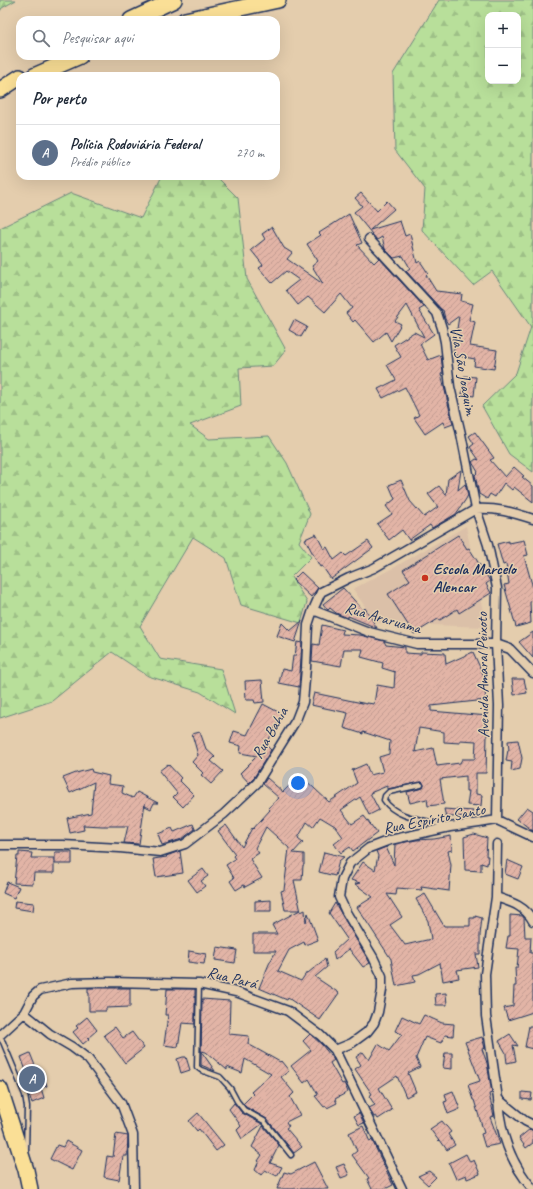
<!DOCTYPE html>
<html lang="pt">
<head>
<meta charset="utf-8">
<style>
	:root { --surface:#fff; --page:#f6f6f7; --text:#1f2937; --muted:#747a83; --line:#e0e1e3; --accent:#1a73e8 }
	body { margin:0; font-family:Caveat,sans-serif; background:var(--page); color:var(--text) }
	.controls { position:absolute; right:12px; top:12px; display:grid; overflow:hidden; border-radius:8px; box-shadow:0 4px 16px #0002 }
	.controls button { width:36px; height:36px; display:grid; place-items:center; padding:0; border:0; border-bottom:1px solid var(--line); background:var(--surface); color:var(--text); font:20px sans-serif }
	.you { position:absolute; left:298px; top:783px; width:14px; height:14px; margin:-10px; border:3px solid #fff; border-radius:50%; background:#1a73e8; box-shadow:0 0 0 6px #1a73e833 }
	.badge { display:grid; place-items:center; width:26px; height:26px; border-radius:50%; background:var(--accent); color:#fff; font-size:13px; font-weight:700 }
	.pin { position:absolute; translate:-50% -50%; border:2px solid #fff; box-shadow:0 1px 4px #0006 }
	.list { margin:0; padding:0; list-style:none }
	h2 { display:flex; justify-content:space-between; align-items:center; height:52px; margin:0; padding:0 16px; font-size:17px }
	h2 small { font-size:13px; font-weight:400; color:var(--muted) }
	.list li { display:grid; grid-template-columns:26px 1fr auto; gap:12px; align-items:center; box-sizing:border-box; height:56px; padding:0 16px; border-top:1px solid var(--line) }
	.list b { display:block; font-size:15px; white-space:nowrap }
	.list p { margin:0; font-size:13px; white-space:nowrap; color:var(--muted) }
	.list em { font-size:13px; font-style:normal; color:var(--muted) }
	.icon { flex:none; width:22px; height:22px; fill:none; stroke:currentColor; stroke-width:2; stroke-linecap:round; stroke-linejoin:round }
	.map { position:relative; flex:none; width:533px; height:1189px; overflow:hidden }
	.search { position:absolute; background:var(--surface); box-shadow:0 4px 16px #0002; left:16px; top:16px; width:264px; height:44px; display:flex; align-items:center; gap:10px; box-sizing:border-box; padding:0 14px; border-radius:12px; color:var(--muted); font-size:15px }
	.panel { position:absolute; background:var(--surface); box-shadow:0 4px 16px #0002; left:16px; top:72px; width:264px; height:108px; border-radius:12px }
	.map>svg:first-child { display:block }
	.built { fill:#dbc0a8 }
	.forest { fill:url(#forest-firs); stroke:#6a877c; fill-rule:evenodd }
	.building { fill:url(#building-hatch); stroke:#1b2f5e; fill-rule:evenodd }
	.lines { fill:none; stroke-linecap:round; stroke-linejoin:round }
	.lane-casing { stroke:#1b2f5e; stroke-width:7 }
	.street-casing { stroke:#1b2f5e; stroke-width:11 }
	.highway-casing { stroke:#1b2f5e; stroke-width:18 }
	.lane { stroke:#e4cdad; stroke-width:4 }
	.street { stroke:#e4cdad; stroke-width:8 }
	.highway { stroke:#fadf96; stroke-width:15 }
	.poi-dot { fill:#c8321e; stroke:#e4cdad; stroke-width:1.5 }
	.labels { text-anchor:middle; dominant-baseline:central; stroke-width:3; stroke-linejoin:round; paint-order:stroke }
	.street-label { font-size:16px; fill:#1b2f5e; stroke:#e4cdad }
	.poi-label { font-size:16px; font-weight:bold; fill:#1b2f5e; stroke:#e4cdad; text-anchor:start }
</style>
</head>
<body>
<div class="map">
<svg width="533" height="1189" viewBox="0 0 533 1189">
	<defs>
		<pattern id="forest-firs" width="22" height="20" patternUnits="userSpaceOnUse"><rect width="22" height="20" fill="#b8df9a"/><path d="M5 1l3.5 6h-7zM16 11l3.5 6h-7z" fill="#9ec087"/></pattern>
		<pattern id="building-hatch" width="6" height="6" patternUnits="userSpaceOnUse"><rect width="6" height="6" fill="#e2b4a6"/><path d="M-1 1l2-2M0 6l6-6M5 7l2-2" fill="none" stroke="#c19b91"/></pattern>
	</defs>
	<rect width="100%" height="100%" fill="#e4cdad"/>
	<filter id="ink" filterUnits="userSpaceOnUse"><feTurbulence type="fractalNoise" baseFrequency=".025" numOctaves="2"/><feDisplacementMap in="SourceGraphic" scale="8" xChannelSelector="R" yChannelSelector="G"/><feConvolveMatrix kernelMatrix="1 2 1 2 8 2 1 2 1" color-interpolation-filters="sRGB"/></filter>
	<g filter="url(#ink)">
		<path class="built" d="M466 526 486 627 376 623 353 589 395 567Z"/>
		<path class="forest" d="M0 0H16L2 8 0 11Z
			M439 0H533V472L509 454 482 406 516 373 531 327 492 271 473 285 422 230 425 189 395 150 393 74ZM488 15H518V81H488Z
			M162 176H216L238 198 247 279 286 350 273 366 239 368 241 406 190 425 209 439 269 436 287 463 310 514 299 542 311 557 291 577 307 602 301 623 241 605 226 558 193 537 140 626 160 659 221 669 235 714 200 692 148 676 112 652 52 701 0 718V228L71 193 141 218Z"/>
		<path class="building" d="M361 193 377 211 387 201 394 209 370 230 400 221 405 236 410 234 417 263 420 261 428 273 426 275 436 291 462 294 461 301 473 304 469 320 475 322 470 346 497 350 494 369 474 366 475 359 453 355 459 316 448 324 445 319 443 310H442L406 271 410 268 403 256 394 258 385 249 382 237 377 240 372 234 354 212 362 206 355 198Z
			M349 214 362 243 357 245 374 263 379 258 424 307 419 310 434 334 420 344 428 360 441 355 443 373 441 374 453 424 445 427 443 422 425 434 414 418 419 415 405 387 383 398 378 389 396 380 387 365 401 357 394 345 414 332 424 337 407 305 395 321 401 324 391 341 386 332 374 342 355 320 353 322 346 313 352 308 341 294 325 312 308 297 298 305 286 290 299 280 286 271 272 283 259 268 263 265 251 250 265 239 262 234 272 227 284 248 292 253 287 259 323 284 312 266 318 261 307 244 321 235 319 233Z
			M294 320 307 327 301 337 289 330Z
			M464 376 476 377 474 396 462 394Z
			M475 432 494 458 490 460 505 477 514 467 524 476 522 477 533 486V502L514 487 512 490 504 483 495 497 490 494 487 499 479 494 475 475 478 472 472 462 476 459 479 460 470 447 474 444 469 436Z
			M461 470 458 490 465 484 468 495 466 499 456 514 432 528 430 525 409 540 402 530 389 540 377 524 392 514 386 506 395 499 389 485 401 480 410 501 424 517 438 507 428 494 439 486 446 495 448 479Z
			M316 534 324 549 327 547 334 560 343 553 346 556 368 541 373 548 331 579 322 566 320 567 305 539Z
			M458 535 467 549 469 548 490 581 486 584 491 593 459 613 457 609 440 620 438 619 414 634 388 594 410 580 403 570Z
			M524 540 528 555 524 556 533 588V601L530 602 531 623 516 627 504 585 509 584 506 564 503 565 497 544 509 541V543Z
			M301 572 318 588 311 597 293 580Z
			M343 588 363 610 365 608 377 628 348 616V618L336 613 330 608 328 610 323 604Z
			M302 621 295 642 277 636 282 623 290 631Z
			M322 625 343 630 342 634 360 635 384 641 386 645 405 647V653L421 654V652L445 653 446 664 473 652 487 683 484 684 486 700 431 706V711L488 716 487 735 486 773H476V794L482 795 481 806 467 805 469 791H466V776L440 779 444 804 428 806 427 799 410 803 407 792 423 788 424 785 422 782 387 789V786L370 793 379 810 369 815 360 797 341 810 352 824 364 816 377 833 353 851 350 847 341 853 334 844 343 837 335 826 320 817 313 827 307 822 298 838 303 842 293 853 304 854V865H303L302 880H294L301 912 305 910 306 922 308 913 318 940 305 945 304 942 289 950 278 971 301 981 307 972 308 973 325 959 327 967 315 977 339 993 320 1020 288 998 287 1000 259 988 269 964 276 951H253V934H277L272 925 300 910H285L281 891 284 890 289 848 266 827 255 848 259 853 250 859 262 878 245 887 244 885 236 890 230 881 234 878 226 865 235 859 233 856 235 854 218 831 226 825 242 847 252 828 253 829 270 810 268 808 279 798 263 784 267 778 283 792 300 775 329 802 357 783 352 770 366 764 370 775 383 772 379 757 389 754 390 741 363 732V734L344 728 348 713 311 705 314 693 367 704V703L374 704 377 685 394 688 395 672 382 668 383 663 361 657 363 649H344L341 666 312 661 313 644 319 645ZM419 728 444 732V742L460 743V740L476 741 475 759H462L460 763 437 766 433 748 415 752Z
			M533 632V658L519 642Z
			M297 642 302 643 299 687 279 683 282 669 291 671 293 656H295Z
			M512 679H524L527 693 514 695Z
			M262 680 264 702 255 703 254 700H246L245 681Z
			M263 704 282 714 266 745 271 750 253 779 249 783 240 773 257 756 240 753 241 746 230 743 234 731 247 735Z
			M200 732 206 749 215 757 211 761 223 771 211 784 201 775 203 773 192 762 198 755 192 734Z
			M518 740 522 758 520 769 511 771 512 762 506 761 508 750H509L508 741Z
			M168 764 181 778 179 780 194 795 183 807 173 797 177 793 159 771Z
			M91 769 92 772 109 776 108 784 123 786 122 793 133 798 137 792 158 803H154L151 809 145 806V803L139 844 124 843 128 826H102L83 825 84 830 70 833 67 818 91 813 94 782 70 793 63 778 76 773Z
			M527 807 533 811V831L517 819Z
			M444 809 473 811V816L446 817Z
			M193 824 195 829 182 839 162 845 158 834 172 828 174 832Z
			M474 834 487 838 486 856H488L487 865 481 863V871L465 870 464 837Z
			M451 836 452 850 448 851 451 865 449 891 421 887 422 890 397 888 396 895 387 894 402 917 390 925 405 945 431 939 428 921 416 899 425 894 444 926H470V918H475V916L482 918 480 935V954H476L478 967 457 970 459 978 443 981 440 963 419 974 413 975 415 982 396 986 391 959 357 907 373 897 355 884 360 883 351 880 363 862 375 870 378 856 376 851 386 847 394 865 395 844 416 840 434 839Z
			M180 851 183 873 156 877 153 859 167 857 166 856Z
			M19 852 32 853 31 858H54V873H34L33 884 14 883 17 856H19Z
			M55 852H72V864H55Z
			M324 852 344 857 339 861 335 876 319 872Z
			M507 860 523 867 518 879 505 874Z
			M203 869 208 876 201 881 205 886 197 892 188 880Z
			M7 882 19 887 14 898 3 893Z
			M271 900V911H255V901Z
			M15 901 34 903 33 911 14 908Z
			M335 903 370 963 363 967 349 949 335 960 333 952 347 939 329 913Z
			M510 915 523 916 524 918 525 937H531L530 953H533V1012L508 1020 504 1008 513 1006 514 986H516L515 968H517L519 949 506 948 508 936H510Z
			M217 947 237 950 235 963 215 960Z
			M189 951 206 954 204 964 188 962Z
			M88 988H130V1007L106 1008V1011H89V993H88Z
			M167 989H195V1024L182 1023 178 1047 164 1045 168 1015H165Z
			M446 993 447 1005H436L435 994Z
			M202 999 230 1001 229 1034 249 1036 248 1044 280 1062 281 1061 289 1071 281 1077 294 1093 290 1097 300 1115 286 1122 289 1126 286 1128 302 1147 294 1153 267 1119 246 1107 243 1104 253 1094 251 1092 271 1074 245 1059 242 1073 227 1067V1070L206 1052 201 1051 215 1071 201 1065Z
			M424 1015 442 1023 454 1024 453 1036 445 1035 441 1043 425 1037 416 1058 420 1067 408 1073 416 1092 406 1097 397 1076 379 1088 392 1110 378 1119 376 1116 374 1117 369 1108 375 1105 369 1096 372 1094 355 1069 361 1065 356 1057 363 1052 369 1060 378 1044 389 1051 402 1034 395 1031 402 1016 419 1024Z
			M87 1017 97 1030 88 1038 89 1039 83 1044 73 1032 78 1028 76 1026Z
			M529 1026H533V1049L525 1047Z
			M115 1027 123 1038 132 1032 144 1048 125 1063 104 1035Z
			M310 1034 322 1045 334 1060 330 1063 342 1084 344 1083 348 1092 335 1099 337 1103 327 1108 326 1106 324 1107 315 1096 318 1095 309 1079 304 1083 291 1066 311 1050 303 1041Z
			M510 1034 518 1046 513 1045 516 1061 507 1063 506 1055V1053L499 1041Z
			M482 1037 485 1048 482 1049 487 1063 492 1093 489 1094 494 1116 490 1117 500 1144 485 1147 481 1134 484 1133 474 1100H473L468 1085 480 1081 465 1042Z
			M30 1053 38 1073 42 1071 47 1086 41 1088 44 1098 32 1103 23 1078 28 1076 21 1057Z
			M445 1053H452V1069L443 1068Z
			M183 1057H186L190 1070 181 1073 177 1059Z
			M453 1091 460 1109 448 1114 444 1102 447 1101 445 1094Z
			M522 1092 532 1093 531 1100 522 1099Z
			M234 1103 242 1113 262 1124 242 1139 237 1130 241 1126 229 1109Z
			M198 1113 224 1145 216 1151 199 1129 197 1131 189 1121Z
			M359 1113 364 1123 359 1125 354 1116Z
			M442 1121 451 1132 448 1134 455 1145 447 1150 440 1140 439 1141 430 1129Z
			M263 1126 279 1145 270 1163 282 1167 277 1176 265 1170 261 1175 255 1170 259 1161H258L262 1155 252 1147Z
			M363 1126 370 1142 372 1140 393 1185 385 1189H372L367 1179 369 1178 352 1155 357 1151 349 1133Z
			M530 1129 533 1130V1143L526 1148 519 1138Z
			M116 1134 128 1136 127 1156H123L119 1180 104 1177 107 1156 113 1157Z
			M66 1141 82 1150 72 1170 50 1159 57 1145 63 1147Z
			M466 1154 470 1162 474 1160 480 1174 467 1179 466 1175 456 1179 449 1163Z
			M314 1162 328 1189H277L284 1172 291 1174Z
			M344 1164 349 1175 341 1178 336 1167Z
			M429 1171 436 1177 428 1185 418 1176Z"/>
		<g class="lines">
			<g class="lane-casing">
				<path id="lane" d="M421 785 389 792 385 796 384 800C396 819 427 820 447 826
					M199 984 197 1067 201 1070 220 1077 230 1088 237 1101 244 1110 264 1121 291 1155
					M0 1038 3 1042 25 1095 27 1107 26 1152"/>
			</g>
			<g class="street-casing">
				<path id="street" d="M369 239 437 313 442 328 445 342 450 387 461 434 476 509 488 545 497 588 496 644 499 706 497 820
					M313 610 369 632 417 644H496L510 649 533 673
					M497 844 496 897 485 974 486 1016 498 1099 525 1121 533 1125
					M0 845H63L120 848 160 852 185 844 224 814 257 783 296 720 303 702 306 668 308 625 313 610 321 592 349 578 374 568 476 509C497 508 512 512 533 519
					M496 897C511 902 525 906 533 921
					M0 1035 24 1013
					M335 1050 352 1043 367 1032 374 1023 378 1012 382 990V976L373 957 346 912 339 897 342 879 350 863 369 848 390 840 450 827 479 823 497 820 533 837
					M498 1099C500 1133 510 1163 533 1189
					M134 1189 133 1135 121 1103 88 1059 72 1047 50 1034 24 1013 33 996 40 990 72 983 110 982 199 984 236 992 288 1011 320 1035 335 1050 402 1189"/>
			</g>
			<g class="highway-casing">
				<path id="highway" d="M131 20 174 0
					M185 20 278 0
					M34 76 80 56
					M0 90 20 77
					M0 1089 26 1170 30 1189"/>
			</g>
			<use href="#lane" class="lane"/>
			<use href="#street" class="street"/>
			<use href="#highway" class="highway"/>
		</g>
	</g>
	<circle class="poi-dot" cx="425" cy="578" r="4"/>
	<g class="labels">
		<g class="street-label">
			<text transform="translate(463 371) rotate(80)">Vila São Joaquim</text>
			<text transform="translate(383 618) rotate(16)">Rua Araruama</text>
			<text transform="translate(483 675) rotate(-91)">Avenida Amaral Peixoto</text>
			<text transform="translate(270 733) rotate(-60)">Rua Bahia</text>
			<text transform="translate(434 819) rotate(-11)">Rua Espírito Santo</text>
			<text transform="translate(232 978) rotate(14)">Rua Pará</text>
		</g>
		<g class="poi-label">
			<text x="433" y="569">Escola Marcelo<tspan x="433" dy="18">Alencar</tspan></text>
		</g>
	</g>
</svg>
<div class="controls">
<button>+</button>
<button>−</button>
</div>
<div class="you"></div>
<div class="pin badge" style="left:32px;top:1079px;background:#5c6f8a">A</div>
<div class="search"><svg class="icon" aria-label="search" viewBox="0 0 24 24"><circle cx="10" cy="10" r="6"/><path d="M15 15l6 6"/></svg>Pesquisar aqui</div>
<section class="panel">
<h2>Por perto<small></small></h2>
<ul class="list">
<li><span class="badge" style="background:#5c6f8a">A</span><div><b>Polícia Rodoviária Federal</b><p>Prédio público</p></div><em>270 m</em></li>
</ul>
</section>
</div>
</body>
</html>
